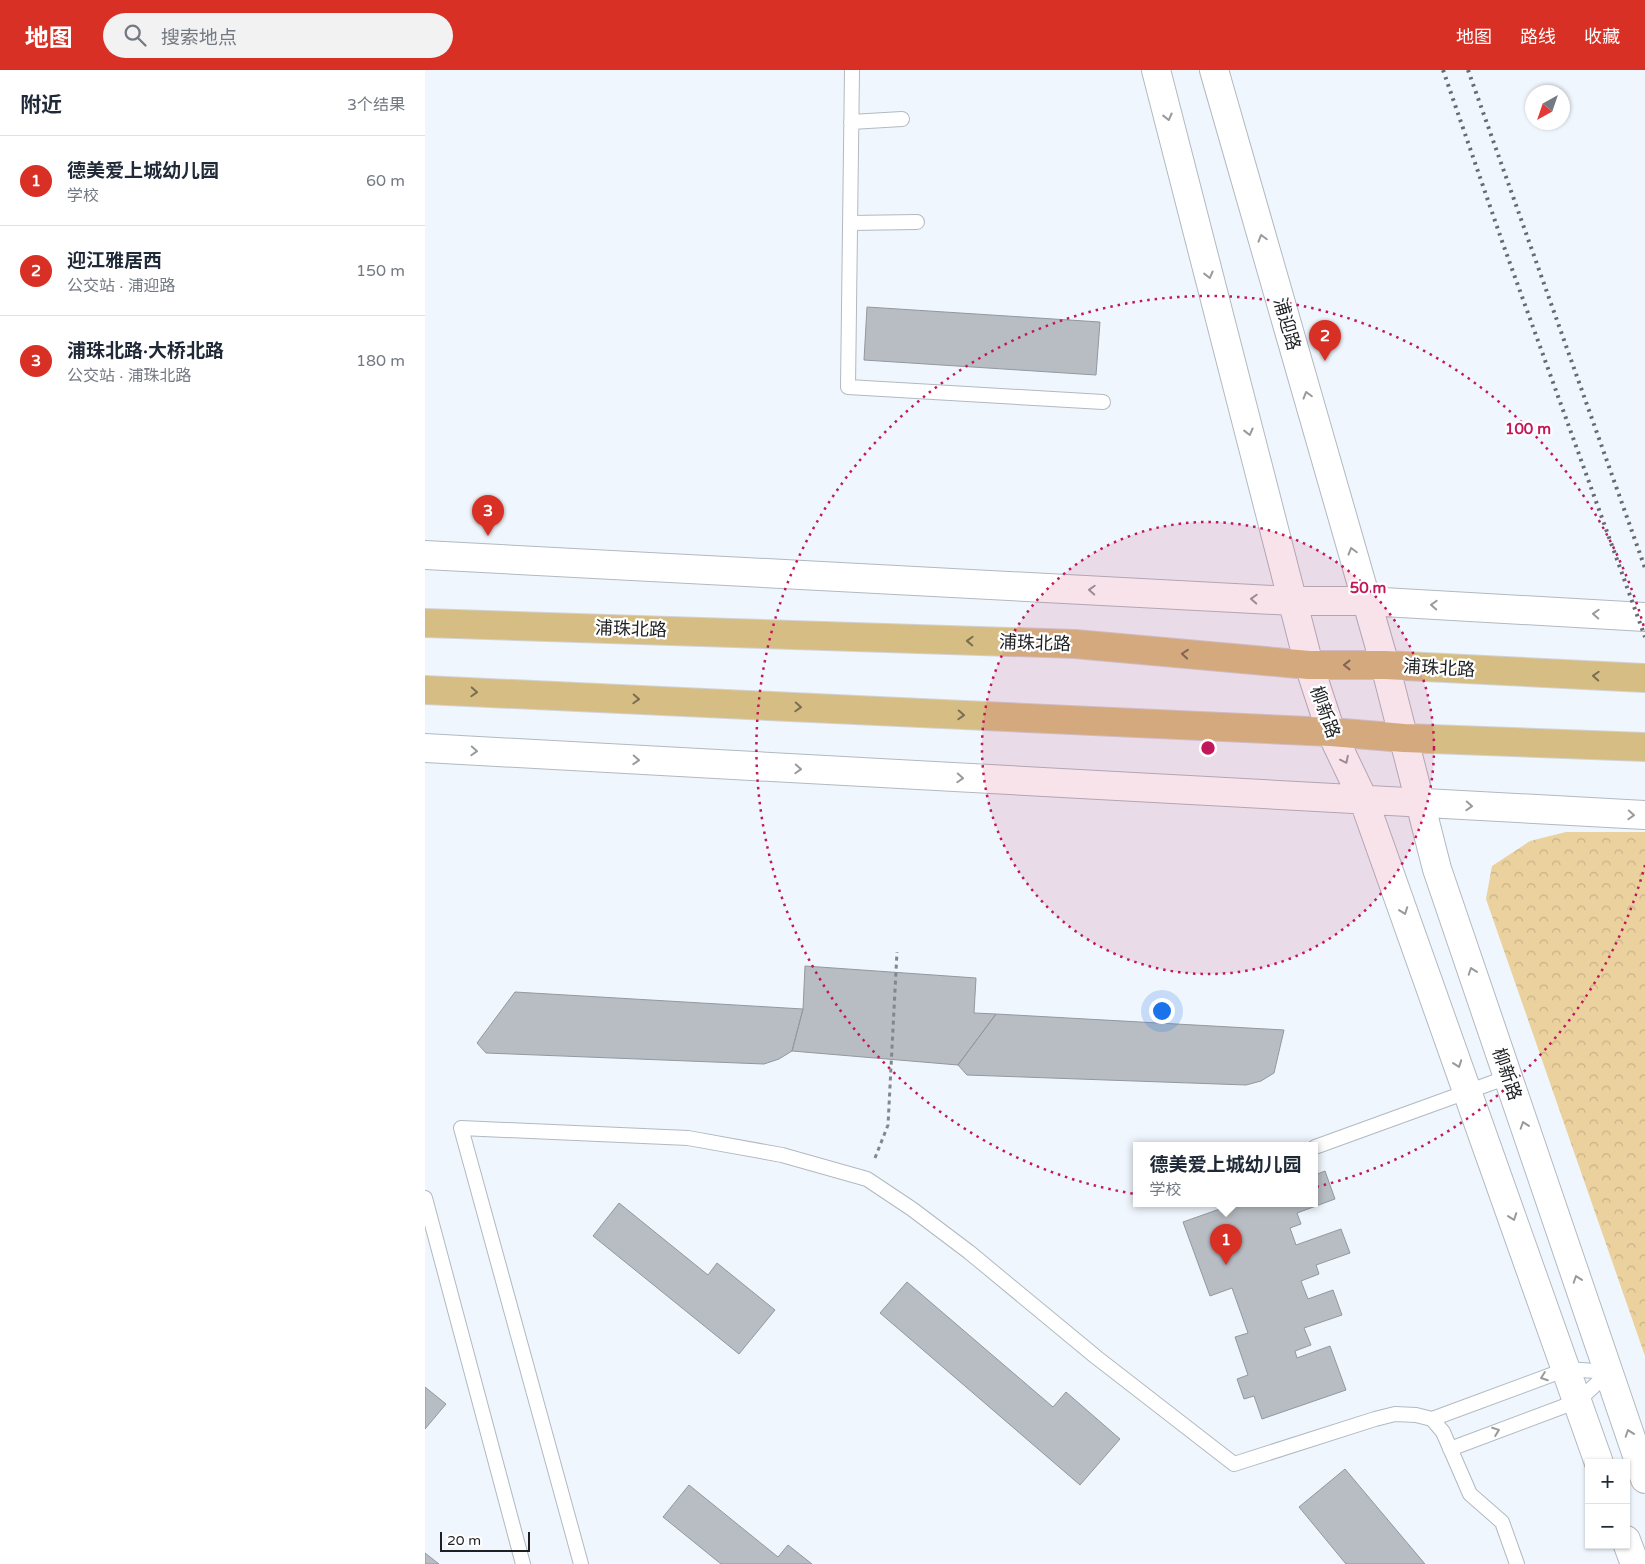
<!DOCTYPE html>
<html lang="zh">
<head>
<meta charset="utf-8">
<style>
	:root { --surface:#fff; --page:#f2f2f3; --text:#1f2937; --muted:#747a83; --line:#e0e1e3; --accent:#d93025 }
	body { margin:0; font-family:"Varela Round","Noto Sans SC",sans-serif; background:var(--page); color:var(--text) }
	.controls { position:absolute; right:15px; bottom:15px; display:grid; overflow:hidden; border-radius:0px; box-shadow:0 1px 4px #0004 }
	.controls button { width:45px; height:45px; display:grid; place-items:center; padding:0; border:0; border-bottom:1px solid var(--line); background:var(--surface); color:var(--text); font:25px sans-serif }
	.compass { position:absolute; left:1100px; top:15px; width:45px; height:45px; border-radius:50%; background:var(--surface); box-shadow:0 1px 4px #0004; rotate:220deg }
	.scale { position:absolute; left:15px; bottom:12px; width:90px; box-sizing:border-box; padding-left:5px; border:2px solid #1d1f21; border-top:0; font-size:14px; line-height:18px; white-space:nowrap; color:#1d1f21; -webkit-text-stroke:4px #fff; paint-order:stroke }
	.you { position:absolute; left:736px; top:940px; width:18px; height:18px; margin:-12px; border:4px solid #fff; border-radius:50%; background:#1a73e8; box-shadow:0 0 0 8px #1a73e833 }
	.badge { display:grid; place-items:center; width:32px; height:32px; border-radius:50%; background:var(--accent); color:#fff; font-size:16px; font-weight:700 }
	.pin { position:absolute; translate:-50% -41px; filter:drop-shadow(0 1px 2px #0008) }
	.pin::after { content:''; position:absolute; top:26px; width:18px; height:15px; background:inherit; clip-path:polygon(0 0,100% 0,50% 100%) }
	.popup { position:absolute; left:708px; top:1072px; width:185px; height:65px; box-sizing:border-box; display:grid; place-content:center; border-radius:0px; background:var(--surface); filter:drop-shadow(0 1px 4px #0005); font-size:16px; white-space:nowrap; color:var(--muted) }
	.popup b { font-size:19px; color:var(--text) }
	.popup::after { content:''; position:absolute; left:50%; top:100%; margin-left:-10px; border:10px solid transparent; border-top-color:var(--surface) }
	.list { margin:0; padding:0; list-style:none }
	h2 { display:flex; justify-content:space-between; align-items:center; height:65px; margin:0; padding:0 20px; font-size:21px }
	h2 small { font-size:16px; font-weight:400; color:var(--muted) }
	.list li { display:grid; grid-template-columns:32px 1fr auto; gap:15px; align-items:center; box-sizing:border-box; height:90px; padding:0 20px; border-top:1px solid var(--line) }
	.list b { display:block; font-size:19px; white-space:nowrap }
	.list p { margin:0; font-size:16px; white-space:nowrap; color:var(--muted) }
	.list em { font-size:16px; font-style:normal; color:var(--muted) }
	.icon { flex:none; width:28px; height:28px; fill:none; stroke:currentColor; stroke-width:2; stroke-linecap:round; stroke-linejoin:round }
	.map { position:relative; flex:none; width:1220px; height:1494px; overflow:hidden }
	header { display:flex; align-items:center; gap:30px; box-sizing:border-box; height:70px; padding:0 25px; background:var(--accent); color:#fff }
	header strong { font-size:24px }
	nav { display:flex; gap:28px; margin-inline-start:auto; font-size:18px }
	.search { width:350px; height:45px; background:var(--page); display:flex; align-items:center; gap:12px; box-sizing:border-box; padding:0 18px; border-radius:28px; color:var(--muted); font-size:19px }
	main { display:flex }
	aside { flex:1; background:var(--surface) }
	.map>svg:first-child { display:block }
	.park { fill:url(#park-crowns) }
	.building { fill:#b7bdc3; stroke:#92989e }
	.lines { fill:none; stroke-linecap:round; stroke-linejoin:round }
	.lane-casing { stroke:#b2b9bf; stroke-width:16 }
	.secondary-casing { stroke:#b2b9bf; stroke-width:30 }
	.primary-casing { stroke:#d2d2d3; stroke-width:30 }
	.path { stroke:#83878c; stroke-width:3; stroke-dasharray:4 4; stroke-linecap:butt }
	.lane { stroke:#fff; stroke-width:14 }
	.secondary { stroke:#fff; stroke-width:28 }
	.primary { stroke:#d6bd83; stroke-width:28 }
	.rail { stroke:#676a6e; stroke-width:4; stroke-dasharray:2.5 5; stroke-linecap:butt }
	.oneway { stroke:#999a9b }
	.oneway2 { stroke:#7a6e52 }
	.ring { fill:none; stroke:#c2185b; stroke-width:2.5; stroke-dasharray:2.5 5 }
	.labels { text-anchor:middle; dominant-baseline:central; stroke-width:4.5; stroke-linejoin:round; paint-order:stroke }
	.street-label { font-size:18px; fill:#1d1f21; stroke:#fff }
	.centre { fill:#c2185b; stroke:#fff; stroke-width:2.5 }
	.ring-label { font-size:15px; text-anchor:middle; font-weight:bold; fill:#c2185b; stroke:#fff; stroke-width:4.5; stroke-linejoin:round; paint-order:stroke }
</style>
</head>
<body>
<header>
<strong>地图</strong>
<div class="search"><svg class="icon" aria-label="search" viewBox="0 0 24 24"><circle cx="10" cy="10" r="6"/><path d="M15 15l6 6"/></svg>搜索地点</div>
<nav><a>地图</a><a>路线</a><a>收藏</a></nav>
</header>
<main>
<aside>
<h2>附近<small>3个结果</small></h2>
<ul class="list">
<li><span class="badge">1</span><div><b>德美爱上城幼儿园</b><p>学校</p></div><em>60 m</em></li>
<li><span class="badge">2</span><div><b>迎江雅居西</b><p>公交站 · 浦迎路</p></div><em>150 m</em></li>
<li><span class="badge">3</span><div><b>浦珠北路·大桥北路</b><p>公交站 · 浦珠北路</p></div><em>180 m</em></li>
</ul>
</aside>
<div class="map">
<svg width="1220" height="1494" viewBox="0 0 1220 1494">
	<defs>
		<pattern id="park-crowns" width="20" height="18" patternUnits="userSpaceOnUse" patternTransform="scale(1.25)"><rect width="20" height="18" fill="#ead19e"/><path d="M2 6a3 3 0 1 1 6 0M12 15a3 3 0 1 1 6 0" fill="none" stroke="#c8b388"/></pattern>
	</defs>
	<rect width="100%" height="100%" fill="#f0f6fd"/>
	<path class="park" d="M1141 762H1220V1286L1061 829 1067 796 1105 771Z"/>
	<path class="building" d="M442 237 675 252 671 305 439 290Z
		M380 896 551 908 549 943 571 944 533 995 367 981 378 939Z
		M90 922 378 939 367 981 354 989 339 994 61 983 52 973Z
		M571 944 859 960 849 1003 836 1011 821 1015 542 1005 533 995Z
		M900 1101 910 1129 872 1143 876 1154 865 1158 871 1175 916 1159 925 1183 891 1195 894 1204 876 1211 883 1229 908 1220 917 1245 879 1258 886 1275 870 1281 872 1288 905 1276 921 1320 837 1349 829 1326 819 1329 812 1309 823 1305 810 1267 823 1263 807 1218 785 1226 758 1152 809 1134H890V1105Z
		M194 1133 283 1205 292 1193 350 1240 314 1284 168 1166Z
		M482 1212 628 1337 641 1322 695 1369 655 1415 455 1243Z
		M0 1317 21 1334 0 1359Z
		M920 1399 1000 1494H921L874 1437Z
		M264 1415 353 1487 363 1475 387 1494H296L238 1447Z
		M0 1483 14 1494H0Z"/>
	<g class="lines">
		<g class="lane-casing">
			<path id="lane" d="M427 0 423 317 678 332
				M426 52 477 49
				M425 153 492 152
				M890 1077 1083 1007
				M0 1128 98 1494
				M1007 1349 1142 1299 1184 1302
				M1025 1379 1153 1331 1184 1302
				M156 1494 36 1058 263 1068 357 1085 442 1109 487 1139 544 1182 671 1287 809 1394 950 1349 970 1344 991 1345 1007 1349 1018 1362 1045 1424 1077 1452 1092 1494"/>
		</g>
		<g class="secondary-casing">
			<path id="secondary" d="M731 0 884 595 906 662 939 731 1174 1393
				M789 0 960 595 1012 799 1220 1409
				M0 485 867 531H941L1220 547
				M0 678 1220 745
				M1201 1470 1210 1494"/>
		</g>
		<g class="primary-casing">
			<path id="primary" d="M0 553 650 574 884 595H960L1220 608
				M0 620 906 662 979 668 1220 677"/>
		</g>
		<path class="path" d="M450 1088 463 1055 472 882"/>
		<use href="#lane" class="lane"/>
		<use href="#secondary" class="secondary"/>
		<use href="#primary" class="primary"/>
		<path class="rail" d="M1018 0 1078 174 1220 567
			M1043 0 1220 498"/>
	</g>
	<defs><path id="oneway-chevron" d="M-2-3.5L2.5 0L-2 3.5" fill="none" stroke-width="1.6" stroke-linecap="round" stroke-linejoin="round" transform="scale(1.25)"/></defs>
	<g class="oneway">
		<use href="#oneway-chevron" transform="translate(743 47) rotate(76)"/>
		<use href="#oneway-chevron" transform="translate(837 168) rotate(-106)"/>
		<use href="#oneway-chevron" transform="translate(784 205) rotate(76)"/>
		<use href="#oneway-chevron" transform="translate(882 325) rotate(-106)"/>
		<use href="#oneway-chevron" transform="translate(824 362) rotate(76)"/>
		<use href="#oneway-chevron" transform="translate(927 481) rotate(-106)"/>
		<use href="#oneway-chevron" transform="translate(667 520) rotate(-177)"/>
		<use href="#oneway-chevron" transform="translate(829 529) rotate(-177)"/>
		<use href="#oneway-chevron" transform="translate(1009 535) rotate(-177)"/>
		<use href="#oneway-chevron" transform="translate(1171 544) rotate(-177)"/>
		<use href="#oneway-chevron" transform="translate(49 681) rotate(3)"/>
		<use href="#oneway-chevron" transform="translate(211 690) rotate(3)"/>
		<use href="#oneway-chevron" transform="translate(920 690) rotate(64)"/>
		<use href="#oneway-chevron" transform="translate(373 699) rotate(3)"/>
		<use href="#oneway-chevron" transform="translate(535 708) rotate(3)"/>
		<use href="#oneway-chevron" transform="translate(1044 736) rotate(3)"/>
		<use href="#oneway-chevron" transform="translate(1206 745) rotate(3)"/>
		<use href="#oneway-chevron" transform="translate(979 841) rotate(70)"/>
		<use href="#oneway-chevron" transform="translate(1047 901) rotate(-109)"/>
		<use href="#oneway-chevron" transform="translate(1033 994) rotate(70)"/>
		<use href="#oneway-chevron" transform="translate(1099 1055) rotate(-109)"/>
		<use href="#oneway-chevron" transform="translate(1088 1147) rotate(70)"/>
		<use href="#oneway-chevron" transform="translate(1152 1209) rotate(-109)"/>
		<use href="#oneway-chevron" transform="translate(1119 1307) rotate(160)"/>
		<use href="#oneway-chevron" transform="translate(1071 1361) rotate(-21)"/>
		<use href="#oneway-chevron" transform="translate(1204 1363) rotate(-109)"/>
	</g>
	<g class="oneway2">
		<use href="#oneway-chevron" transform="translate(545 571) rotate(-178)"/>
		<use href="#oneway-chevron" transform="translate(760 584) rotate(-175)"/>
		<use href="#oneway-chevron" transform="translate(922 595) rotate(180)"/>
		<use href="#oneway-chevron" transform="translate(1171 606) rotate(-177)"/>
		<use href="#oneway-chevron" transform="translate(49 622) rotate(3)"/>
		<use href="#oneway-chevron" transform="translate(211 629) rotate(3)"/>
		<use href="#oneway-chevron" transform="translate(373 637) rotate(3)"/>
		<use href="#oneway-chevron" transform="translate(536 645) rotate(3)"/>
	</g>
	<circle cx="783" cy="678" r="226" fill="#c2185b" fill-opacity=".12"/>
	<g class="ring">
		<circle cx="783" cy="678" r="226"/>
		<path d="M1220 795A452 452 0 1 1 1220 561"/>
	</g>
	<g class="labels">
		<g class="street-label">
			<text transform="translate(862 254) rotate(74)">浦迎路</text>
			<text transform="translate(206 559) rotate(2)">浦珠北路</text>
			<text transform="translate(610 573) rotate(2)">浦珠北路</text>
			<text transform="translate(1014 598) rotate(3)">浦珠北路</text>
			<text transform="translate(900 642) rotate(70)">柳新路</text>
			<text transform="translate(1082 1004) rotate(71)">柳新路</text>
		</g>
	</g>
	<circle cx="783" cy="678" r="8" class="centre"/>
	<g class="ring-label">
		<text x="1103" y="364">100 m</text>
		<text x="943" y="523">50 m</text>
	</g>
</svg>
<div class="controls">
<button>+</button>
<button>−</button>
</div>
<svg class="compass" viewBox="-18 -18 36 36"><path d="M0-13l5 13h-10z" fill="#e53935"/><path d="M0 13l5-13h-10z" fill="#747a83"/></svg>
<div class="scale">20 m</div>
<div class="you"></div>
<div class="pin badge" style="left:801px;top:1195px">1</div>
<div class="popup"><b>德美爱上城幼儿园</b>学校</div>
<div class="pin badge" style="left:900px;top:291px">2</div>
<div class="pin badge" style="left:63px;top:466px">3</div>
</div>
</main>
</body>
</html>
